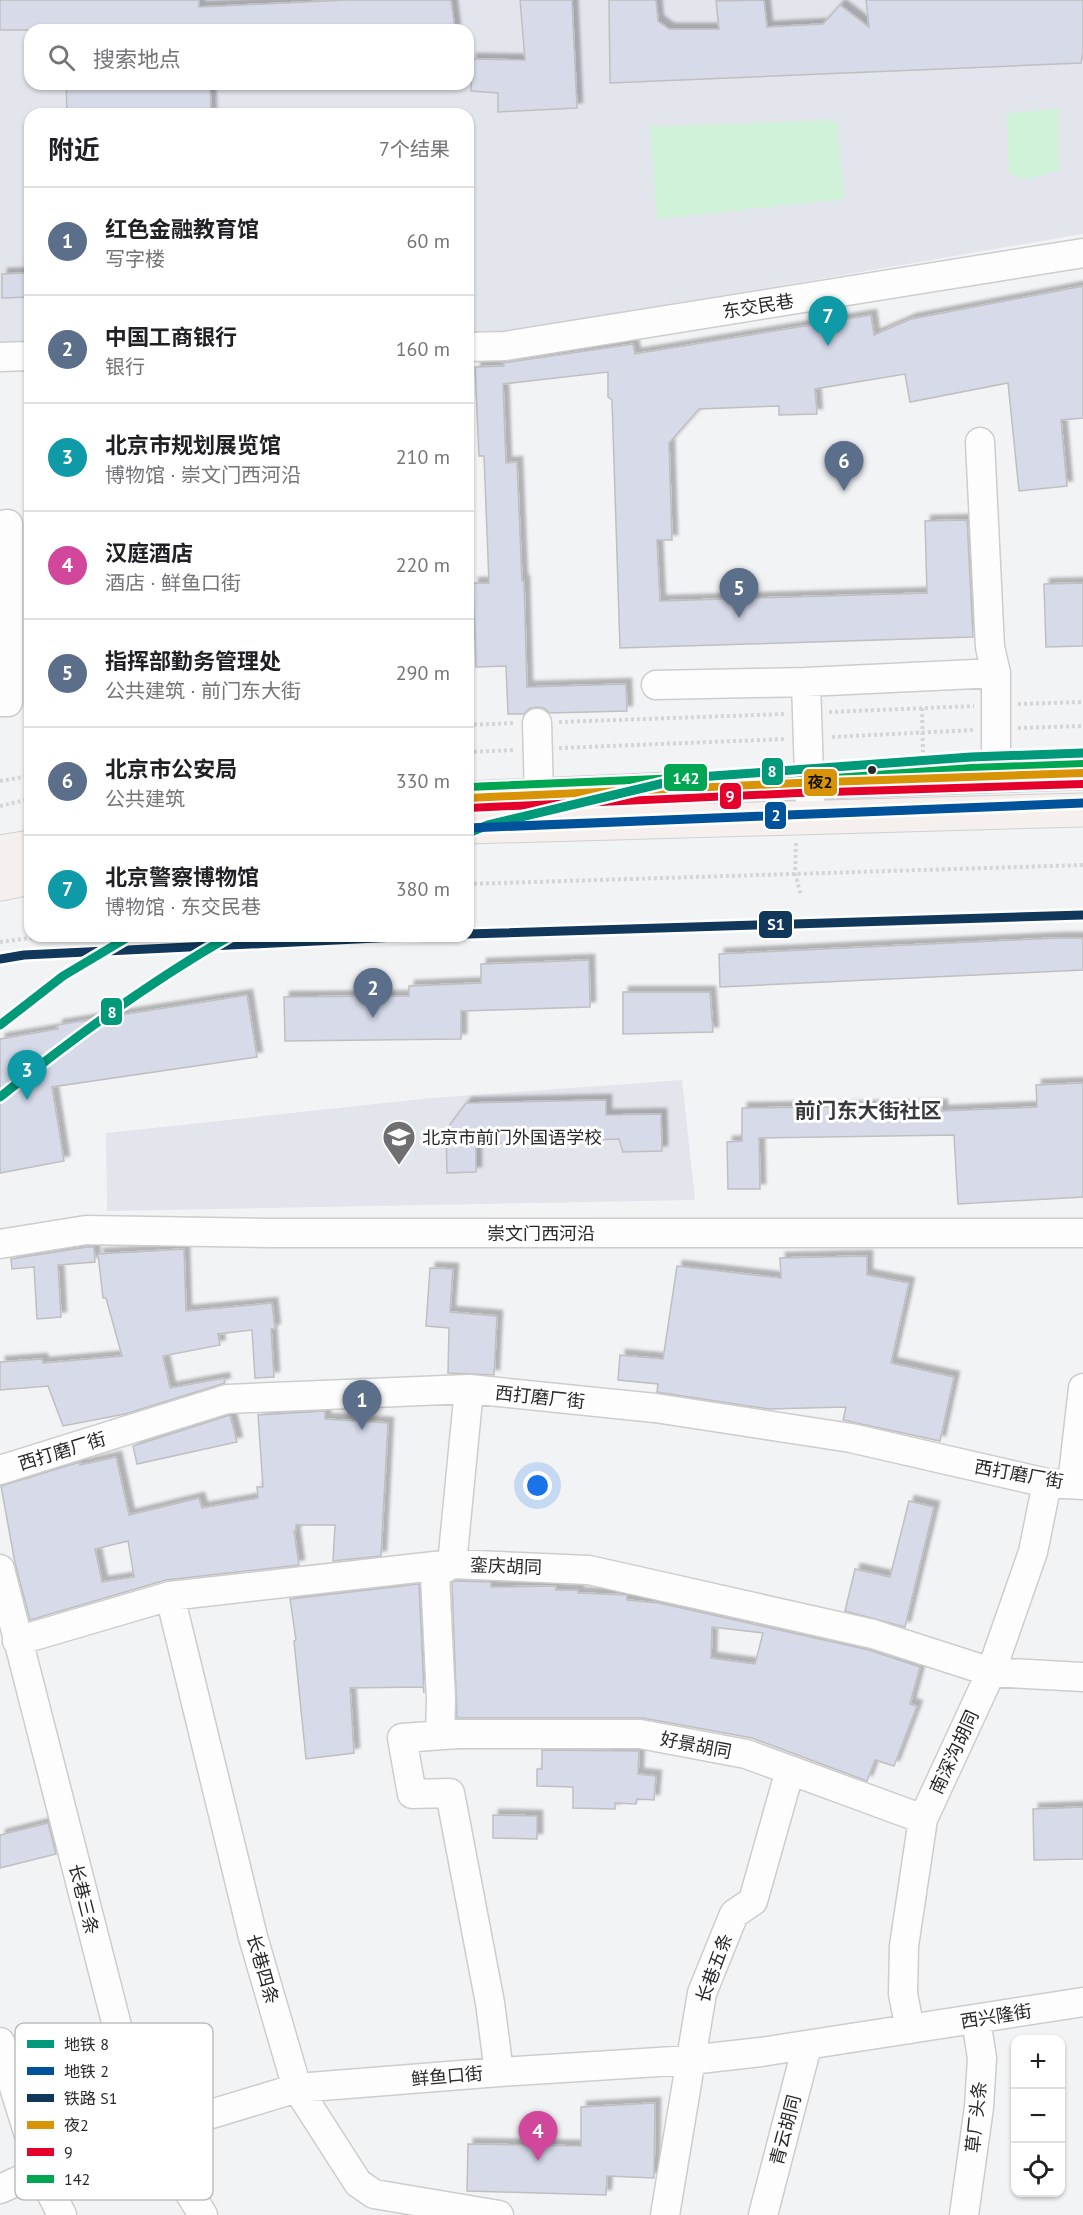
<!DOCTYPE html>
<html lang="zh">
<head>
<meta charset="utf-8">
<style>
	:root { --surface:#fff; --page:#f6f6f6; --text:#202124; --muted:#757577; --line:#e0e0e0; --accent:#6f6f71 }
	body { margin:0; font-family:"PT Sans","Noto Sans SC",sans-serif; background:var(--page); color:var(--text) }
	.controls { position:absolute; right:18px; bottom:18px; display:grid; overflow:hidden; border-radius:12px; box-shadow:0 2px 4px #0004 }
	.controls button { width:54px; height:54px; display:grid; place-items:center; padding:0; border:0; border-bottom:2px solid var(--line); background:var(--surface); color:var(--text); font:30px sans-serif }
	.you { position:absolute; left:538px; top:1486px; width:21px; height:21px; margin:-15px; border:4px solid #fff; border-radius:50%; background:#1a73e8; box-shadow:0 0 0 9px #1a73e833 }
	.badge { display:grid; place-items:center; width:39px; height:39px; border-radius:50%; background:var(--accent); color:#fff; font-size:20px; font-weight:700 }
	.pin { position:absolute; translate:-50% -50px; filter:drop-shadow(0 2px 3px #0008) }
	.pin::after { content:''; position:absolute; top:32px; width:21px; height:18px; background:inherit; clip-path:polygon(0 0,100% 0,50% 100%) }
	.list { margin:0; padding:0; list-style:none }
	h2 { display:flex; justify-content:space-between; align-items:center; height:78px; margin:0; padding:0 24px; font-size:26px }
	h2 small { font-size:20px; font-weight:400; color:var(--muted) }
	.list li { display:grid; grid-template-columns:39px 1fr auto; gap:18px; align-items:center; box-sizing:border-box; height:108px; padding:0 24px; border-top:2px solid var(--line) }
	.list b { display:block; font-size:22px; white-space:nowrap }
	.list p { margin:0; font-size:20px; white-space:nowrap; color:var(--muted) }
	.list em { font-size:20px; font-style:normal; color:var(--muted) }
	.icon { flex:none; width:33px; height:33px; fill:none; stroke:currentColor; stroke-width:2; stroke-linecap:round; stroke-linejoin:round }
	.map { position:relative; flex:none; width:1083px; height:2215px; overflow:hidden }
	.search { position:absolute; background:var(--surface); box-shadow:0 2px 4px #0004; left:24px; top:24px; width:450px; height:66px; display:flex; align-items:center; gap:15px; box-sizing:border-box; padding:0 21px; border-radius:18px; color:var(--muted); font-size:22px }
	.panel { position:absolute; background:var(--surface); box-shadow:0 2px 4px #0004; left:24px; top:108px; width:450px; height:834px; border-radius:18px }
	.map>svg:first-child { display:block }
	.built { fill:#e3e5ec; fill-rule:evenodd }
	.green { fill:#d0f2d8 }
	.building { fill:#d6dae9; stroke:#bfbfc1; stroke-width:1.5; fill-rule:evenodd; filter:url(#shadow) }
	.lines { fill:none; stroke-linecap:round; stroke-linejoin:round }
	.minor-casing { stroke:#cdcdce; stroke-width:31 }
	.major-casing { stroke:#cfd0d0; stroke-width:35 }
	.path { stroke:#d5d5d6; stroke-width:4; stroke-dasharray:3 3; stroke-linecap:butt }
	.minor { stroke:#fdfdfe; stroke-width:28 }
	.major { stroke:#f5f0ee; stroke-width:33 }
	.bus-1-casing { stroke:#fff; stroke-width:12 }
	.bus-2-casing { stroke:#fff; stroke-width:12 }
	.bus-3-casing { stroke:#fff; stroke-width:12 }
	.bus-1 { stroke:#d89306; stroke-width:8 }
	.bus-2 { stroke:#e4002b; stroke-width:8 }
	.bus-3 { stroke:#00a651; stroke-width:8 }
	.rail-1-casing { stroke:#fff; stroke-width:14 }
	.rail-1 { stroke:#11385b; stroke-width:9 }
	.metro-1-casing { stroke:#fff; stroke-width:14 }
	.metro-2-casing { stroke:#fff; stroke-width:14 }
	.metro-1 { stroke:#00997a; stroke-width:9 }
	.metro-2 { stroke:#00529b; stroke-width:9 }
	.bus-dot { fill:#28282a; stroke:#fff; stroke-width:2 }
	.labels { text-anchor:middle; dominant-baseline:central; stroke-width:6; stroke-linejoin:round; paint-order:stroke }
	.street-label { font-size:18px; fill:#28282a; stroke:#fff }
	.poi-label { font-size:18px; fill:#28282a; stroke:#fff; text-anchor:start }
	.quarter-label { font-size:21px; font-weight:bold; fill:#38393c; stroke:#fff }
	.key { fill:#fff; stroke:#bebebf; stroke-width:1.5 }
	.key-label { font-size:16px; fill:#28282a }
	.line-badge { stroke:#fff; stroke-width:2 }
	.badge-label { font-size:16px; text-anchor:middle; font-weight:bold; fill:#fff }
	.pale-badge-label { font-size:16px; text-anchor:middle; font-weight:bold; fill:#111 }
</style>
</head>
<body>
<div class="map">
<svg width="1083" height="2215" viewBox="0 0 1083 2215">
	<defs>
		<filter id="shadow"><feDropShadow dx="5.5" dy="-5.5" stdDeviation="1.5" flood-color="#0004"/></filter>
	</defs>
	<rect width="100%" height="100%" fill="#f2f3f5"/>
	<path class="built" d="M0 0H1083V234L504 333 468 334V114H30V341L0 342ZM30 30H468V84H30Z
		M682 1080 695 1200 107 1211 106 1133 432 1098Z"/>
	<path class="green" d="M1059 109V170L1029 179 1009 174 1007 113Z
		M836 120 844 199 657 219 650 127Z"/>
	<path class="building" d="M0 0H199V7L348 0H451L455 30H0Z
		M520 0H572L577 108 498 112V93L471 91V59L525 60Z
		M609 0H656L658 21 669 29H719L716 1 764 0 767 27 823 24 840 5 869 27 866 0H1083V53L1081 63 610 83Z
		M66 84H210L211 114H67Z
		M30 273V297L2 298V274Z
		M1083 286V418L1061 420 1067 486 1019 491 1008 383 910 402 905 374 815 389 817 414 779 415V406L699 409 669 443 672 540H657L660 601 927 593 925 521 967 520 973 637 620 648 612 400 608 397V372L503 384 506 463 517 462 522 581H524L527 687 626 684 627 711 550 713 544 708 537 707 529 709 524 714H508L506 666 476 667 473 583H489L484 456H479L475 367 504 366 503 363 633 344 635 354 871 315 874 335 911 319Z
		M1083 583V646L1046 647 1044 584Z
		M1058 938H1083V970L720 987 719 954Z
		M589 960 590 1007 461 1011V1039L285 1041 284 997 409 996V986L481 983V964Z
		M623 992H710L713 1032 623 1034Z
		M247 995 257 1057 52 1087 64 1161 0 1173V1039L58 1029 57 1025Z
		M1083 1083V1197L958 1204 954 1135 759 1138 760 1189H728L727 1142 742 1141V1108L942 1105V1111L1037 1107 1036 1085Z
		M606 1100V1115L661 1114 662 1151 623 1152 619 1139 476 1144V1172L447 1173 446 1130 466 1103Z
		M87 1247H94L95 1262 58 1265 61 1317 37 1319 34 1267 12 1269 11 1259Z
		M184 1249 186 1311 272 1303 275 1329H271L274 1377 255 1378 252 1330 218 1334 220 1345 163 1356 170 1388 224 1378 225 1383 125 1414 63 1426 48 1386 0 1390V1362L42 1359 43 1363 122 1356 106 1298H103L98 1254Z
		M867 1256V1275L909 1283 891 1363 954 1377 940 1441 843 1420 846 1407 769 1409 657 1392 658 1384 618 1380 620 1355 663 1359 677 1266 781 1278 780 1258Z
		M430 1268 453 1269 450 1312 497 1316 494 1375 448 1373 449 1328 426 1326Z
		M325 1411V1419L388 1423 381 1556 333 1561 335 1525H296V1531H294L299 1565 166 1580 30 1620 15 1563 1 1486 80 1462V1465L116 1457 129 1515 199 1498 202 1508 258 1498 257 1487H263L258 1415ZM128 1541 134 1577 102 1582 95 1549Z
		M230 1415 237 1442 137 1464 133 1446Z
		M909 1501 934 1507 905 1627 845 1611 855 1569 890 1577Z
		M455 1581 491 1582V1587L556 1586V1590H578V1593L627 1595V1600L659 1603 869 1650 920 1667 910 1704 917 1706 894 1766 875 1760 867 1781 752 1738 643 1718H457L452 1583ZM712 1627 763 1633 755 1664 711 1658Z
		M419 1584 424 1693 423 1687 350 1688 354 1753 306 1759 294 1641 296 1640 290 1599Z
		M542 1750 639 1751 638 1774 656 1776 654 1800 637 1799 636 1804 615 1803V1809L573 1808V1787L537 1786V1769H542Z
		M1083 1807V1859L1034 1860 1033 1809Z
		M493 1815 537 1816V1839L493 1838Z
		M48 1823 56 1854 0 1868V1835Z
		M655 2103 654 2178 607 2176 606 2195 467 2191 468 2144 581 2146V2107Z"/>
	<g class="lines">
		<g class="minor-casing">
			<path id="minor" d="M468 347 505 346 1083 253
				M0 357 30 356
				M980 442 990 647 996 673
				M0 525 8 524V702H0
				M806 682 810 806
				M656 685 806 682 996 673V776
				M537 723 539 795
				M0 1244 86 1230 267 1233H1083
				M469 1389 452 1564 438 1572 435 1576 441 1699 440 1735 457 1734 402 1738 412 1794 450 1793 490 2003 499 2072
				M0 1470 227 1399 469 1389 655 1408 851 1438 1047 1483 1083 1485
				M1072 1484 1083 1388
				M0 1569 136 2100 152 2132 203 2215
				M170 1596 253 1937 297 2088 358 2183 374 2194 499 2215
				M17 1641 170 1596 452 1564 589 1570 873 1634 991 1672 1083 1677
				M457 1734H640L746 1754 923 1819
				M910 2029 903 1994 904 1946 923 1819 991 1672 1033 1552 1047 1483
				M0 2042 40 2171 62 2215
				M0 2189 40 2171 152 2132 297 2088 499 2072 690 2060 761 2052 1083 2002
				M665 2215 702 1993 734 1914 753 1901 790 1770
				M763 2215 807 2046
				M964 2215 979 2107 982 2058 976 2019"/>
		</g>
		<g class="major-casing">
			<path id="major" d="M468 798 798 783 1083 773
				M468 827 1083 810
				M0 852 30 847
				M0 884 30 878"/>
		</g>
		<path class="path" d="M1018 704 1083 702
			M922 708 923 752
			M829 712 974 706
			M559 722 785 714
			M468 725 513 723
			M1018 728 1083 726
			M832 737 974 730
			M559 748 786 739
			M468 752 516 750
			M0 781 30 776
			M0 806 30 799
			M796 843 795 873 801 896
			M468 884 1083 865
			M0 942 44 936"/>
		<use href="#minor" class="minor"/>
		<use href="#major" class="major"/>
		<g class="bus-1-casing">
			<path id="bus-1" d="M468 798 798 783 1083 773"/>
		</g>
		<g class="bus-2-casing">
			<path id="bus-2" d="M468 808 798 793 1083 784"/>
		</g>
		<g class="bus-3-casing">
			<path id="bus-3" d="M468 787 798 773 1083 763"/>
		</g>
		<use href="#bus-1" class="bus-1"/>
		<use href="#bus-2" class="bus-2"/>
		<use href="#bus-3" class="bus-3"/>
		<g class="rail-1-casing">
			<path id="rail-1" d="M468 934 1083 915
				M0 959 24 955 418 936"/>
		</g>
		<use href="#rail-1" class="rail-1"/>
		<g class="metro-1-casing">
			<path id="metro-1" d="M468 833 488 825 685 778 971 757 1083 753
				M0 1025 63 976 130 936
				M0 1097C73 1038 148 983 230 936"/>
		</g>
		<g class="metro-2-casing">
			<path id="metro-2" d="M468 828 1083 803"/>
		</g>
		<use href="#metro-1" class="metro-1"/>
		<use href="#metro-2" class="metro-2"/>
	</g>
	<defs>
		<g id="school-pin" transform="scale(1.725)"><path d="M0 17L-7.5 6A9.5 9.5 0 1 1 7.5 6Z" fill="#6f6f71" stroke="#fff"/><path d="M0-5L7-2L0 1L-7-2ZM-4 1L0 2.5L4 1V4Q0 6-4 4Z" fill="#fff"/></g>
	</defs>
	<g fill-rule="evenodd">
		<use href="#school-pin" x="399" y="1137"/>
	</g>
	<circle class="bus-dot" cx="872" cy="770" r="5"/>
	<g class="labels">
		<g class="street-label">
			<text transform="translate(758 306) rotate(-9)">东交民巷</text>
			<text x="541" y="1233">崇文门西河沿</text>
			<text transform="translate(540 1397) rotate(6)">西打磨厂街</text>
			<text transform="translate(62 1451) rotate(-17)">西打磨厂街</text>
			<text transform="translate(1019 1474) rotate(10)">西打磨厂街</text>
			<text transform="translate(506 1566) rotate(2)">銮庆胡同</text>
			<text transform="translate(696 1745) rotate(11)">好景胡同</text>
			<text transform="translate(954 1752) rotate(-65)">南深沟胡同</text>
			<text transform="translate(84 1899) rotate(76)">长巷三条</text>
			<text transform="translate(714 1968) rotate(-70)">长巷五条</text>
			<text transform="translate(263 1969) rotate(74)">长巷四条</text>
			<text transform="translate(996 2016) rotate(-9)">西兴隆街</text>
			<text transform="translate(447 2076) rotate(-5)">鲜鱼口街</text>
			<text transform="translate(976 2117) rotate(-84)">草厂头条</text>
			<text transform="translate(785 2130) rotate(-75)">青云胡同</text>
		</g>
		<g class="poi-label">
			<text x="422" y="1137">北京市前门外国语学校</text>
		</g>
		<g class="quarter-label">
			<text x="868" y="1110">前门东大街社区</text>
		</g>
	</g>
	<rect x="15" y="2023" width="198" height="177" rx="9" class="key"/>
	<rect x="27" y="2040" width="27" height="8" fill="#00997a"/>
	<rect x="27" y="2067" width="27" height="8" fill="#00529b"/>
	<rect x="27" y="2094" width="27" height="8" fill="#11385b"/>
	<rect x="27" y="2121" width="27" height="8" fill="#d89306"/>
	<rect x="27" y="2148" width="27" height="8" fill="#e4002b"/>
	<rect x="27" y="2175" width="27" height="8" fill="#00a651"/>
	<g class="key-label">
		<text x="64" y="2050">地铁 8</text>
		<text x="64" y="2077">地铁 2</text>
		<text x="64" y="2104">铁路 S1</text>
		<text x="64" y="2131">夜2</text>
		<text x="64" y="2158">9</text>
		<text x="64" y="2185">142</text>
	</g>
	<g class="line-badge">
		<rect x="761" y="757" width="23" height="29" rx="6" fill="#00997a"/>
		<rect x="663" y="763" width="45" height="29" rx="6" fill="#00a651"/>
		<rect x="803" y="768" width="35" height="29" rx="6" fill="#d89306"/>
		<rect x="719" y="782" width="23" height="28" rx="6" fill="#e4002b"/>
		<rect x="764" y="801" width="23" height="29" rx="6" fill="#00529b"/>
		<rect x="758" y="910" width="35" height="29" rx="6" fill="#11385b"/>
		<rect x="100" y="997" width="23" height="29" rx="6" fill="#00997a"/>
	</g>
	<g class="badge-label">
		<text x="772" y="777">8</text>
		<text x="686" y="784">142</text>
		<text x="730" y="802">9</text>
		<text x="776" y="821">2</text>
		<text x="776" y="930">S1</text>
		<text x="112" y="1018">8</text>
	</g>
	<g class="pale-badge-label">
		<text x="820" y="788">夜2</text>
	</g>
</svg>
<div class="controls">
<button>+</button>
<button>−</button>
<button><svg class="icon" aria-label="locate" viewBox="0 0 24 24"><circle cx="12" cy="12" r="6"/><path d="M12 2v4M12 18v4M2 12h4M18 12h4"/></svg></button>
</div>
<div class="you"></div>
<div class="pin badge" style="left:362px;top:1430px;background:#5c6f8a">1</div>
<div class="pin badge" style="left:373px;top:1018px;background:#5c6f8a">2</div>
<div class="pin badge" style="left:27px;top:1100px;background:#0f9aa8">3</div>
<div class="pin badge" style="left:538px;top:2161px;background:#d1479c">4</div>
<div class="pin badge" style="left:739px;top:618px;background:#5c6f8a">5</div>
<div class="pin badge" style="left:844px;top:491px;background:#5c6f8a">6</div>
<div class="pin badge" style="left:828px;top:346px;background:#0f9aa8">7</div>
<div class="search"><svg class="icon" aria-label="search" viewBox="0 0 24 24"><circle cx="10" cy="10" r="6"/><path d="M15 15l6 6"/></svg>搜索地点</div>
<section class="panel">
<h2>附近<small>7个结果</small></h2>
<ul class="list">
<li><span class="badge" style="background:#5c6f8a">1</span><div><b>红色金融教育馆</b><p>写字楼</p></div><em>60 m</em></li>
<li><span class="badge" style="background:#5c6f8a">2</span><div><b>中国工商银行</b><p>银行</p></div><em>160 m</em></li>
<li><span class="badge" style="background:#0f9aa8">3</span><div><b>北京市规划展览馆</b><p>博物馆 · 崇文门西河沿</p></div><em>210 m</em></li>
<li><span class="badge" style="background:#d1479c">4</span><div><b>汉庭酒店</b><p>酒店 · 鲜鱼口街</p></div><em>220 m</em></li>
<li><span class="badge" style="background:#5c6f8a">5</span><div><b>指挥部勤务管理处</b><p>公共建筑 · 前门东大街</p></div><em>290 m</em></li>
<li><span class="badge" style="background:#5c6f8a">6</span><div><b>北京市公安局</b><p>公共建筑</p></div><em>330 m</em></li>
<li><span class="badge" style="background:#0f9aa8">7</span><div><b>北京警察博物馆</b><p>博物馆 · 东交民巷</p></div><em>380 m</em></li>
</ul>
</section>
</div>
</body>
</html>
